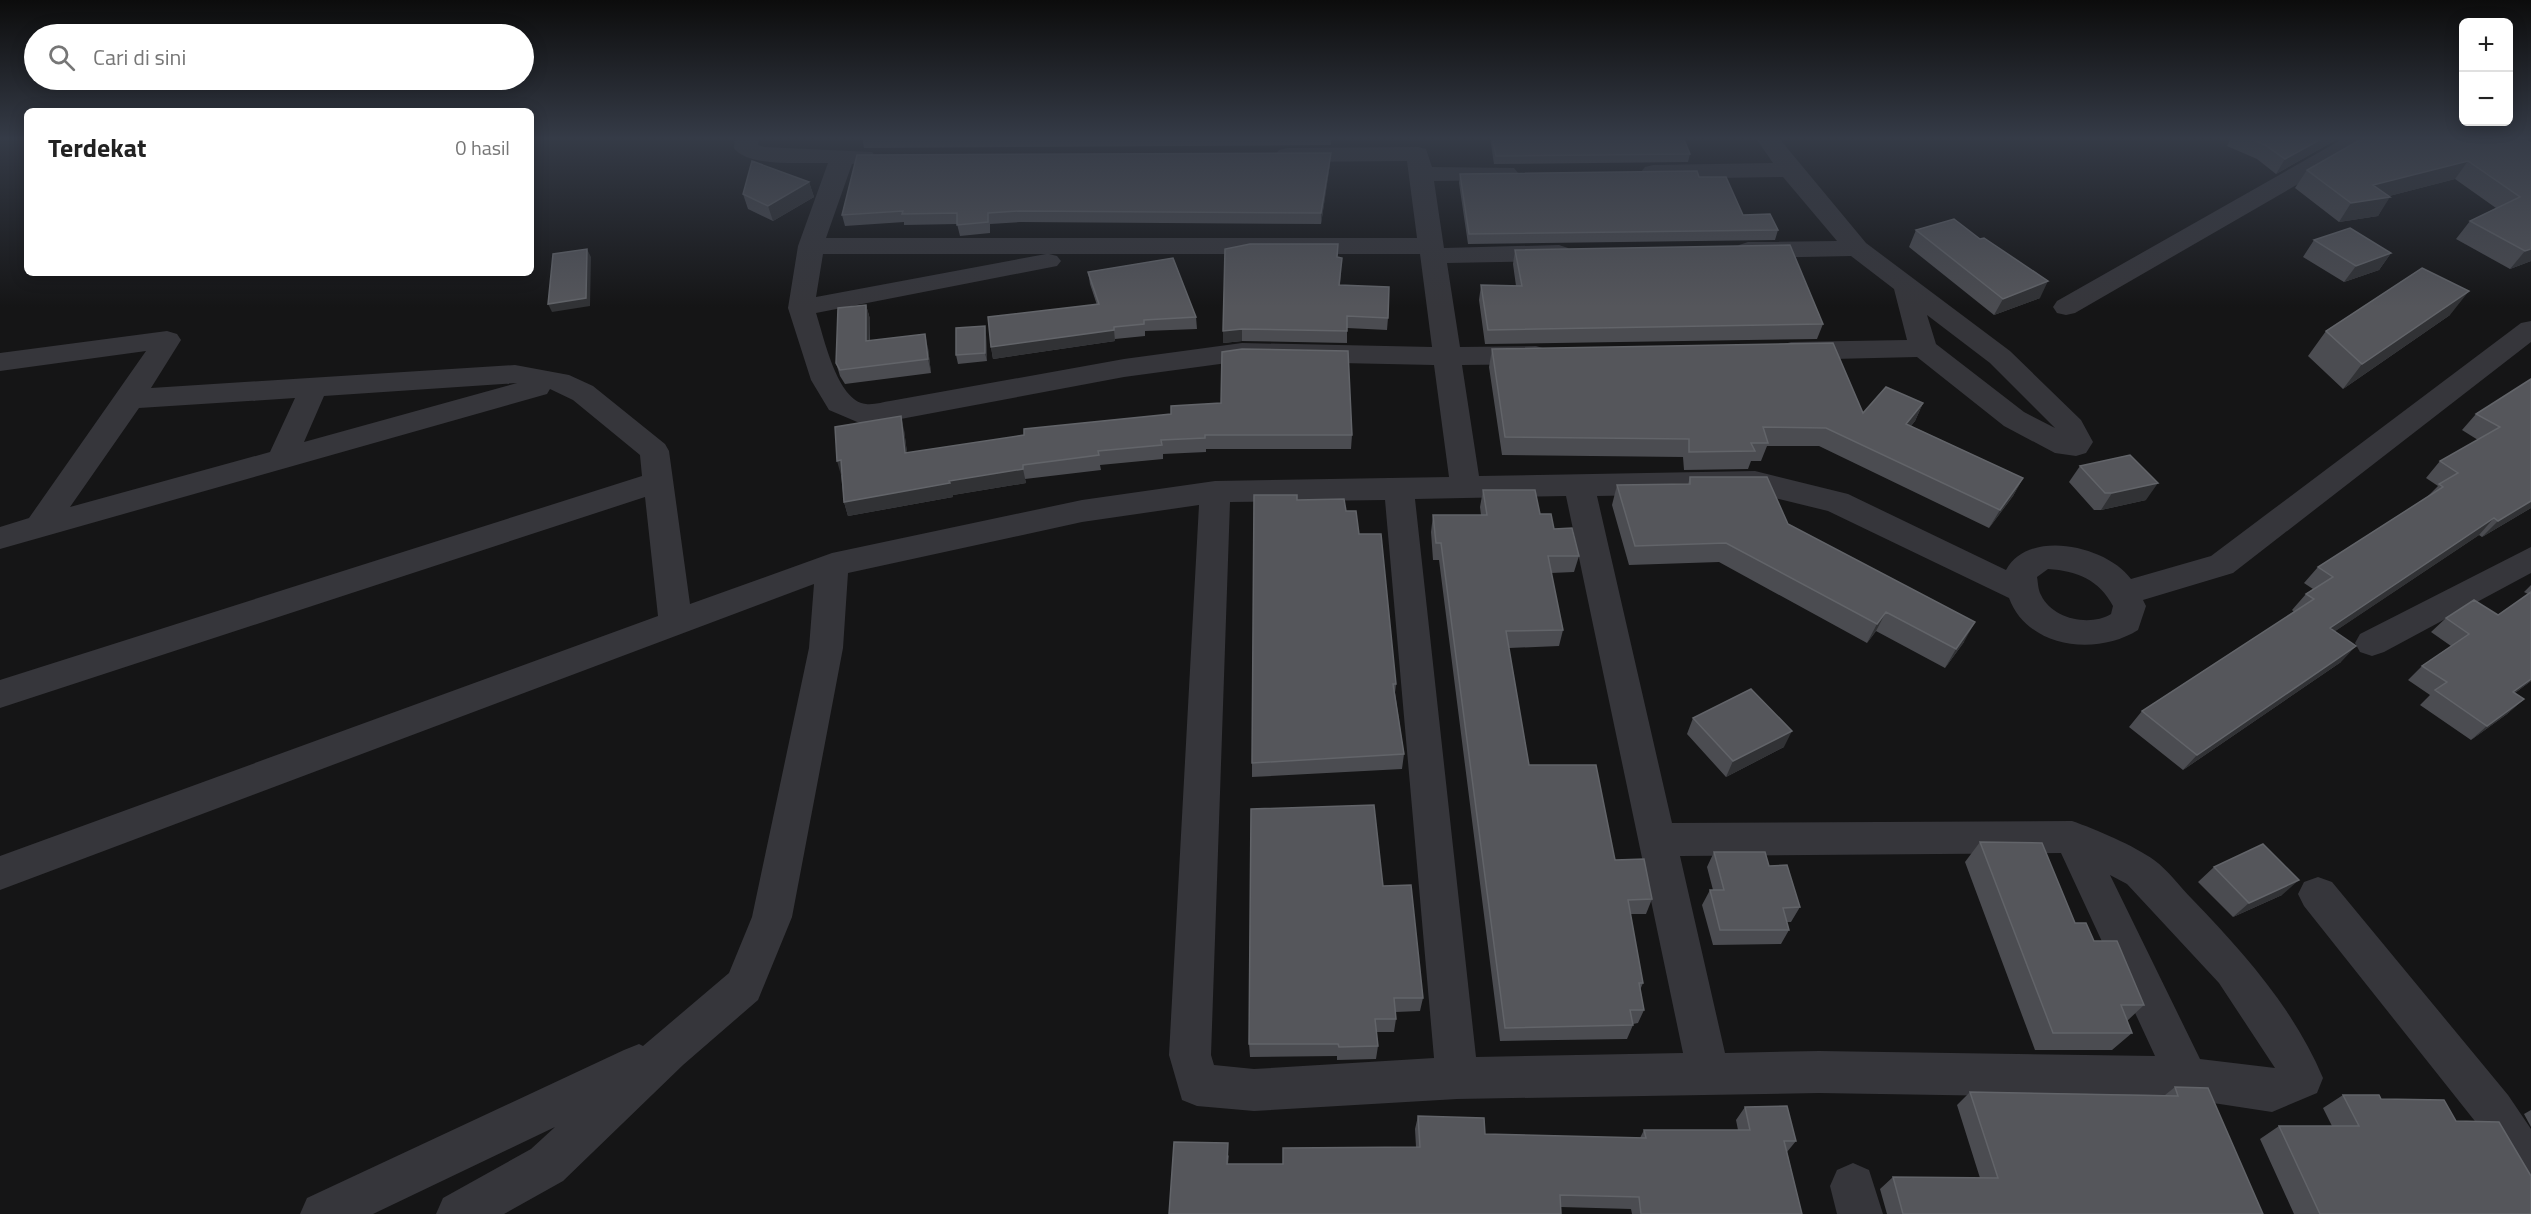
<!DOCTYPE html>
<html lang="id">
<head>
<meta charset="utf-8">
<style>
	:root { --surface:#fff; --page:#f6f6f6; --text:#222; --muted:#767676; --line:#e0e0e0 }
	body { margin:0; font-family:"Titillium Web",sans-serif; background:var(--page); color:var(--text) }
	.controls { position:absolute; right:18px; top:18px; display:grid; overflow:hidden; border-radius:9px; box-shadow:0 3px 15px #0003 }
	.controls button { width:54px; height:54px; display:grid; place-items:center; padding:0; border:0; border-bottom:2px solid var(--line); background:var(--surface); color:var(--text); font:30px sans-serif }
	.list { margin:0; padding:0; list-style:none }
	h2 { display:flex; justify-content:space-between; align-items:center; height:78px; margin:0; padding:0 24px; font-size:26px }
	h2 small { font-size:20px; font-weight:400; color:var(--muted) }
	.icon { flex:none; width:33px; height:33px; fill:none; stroke:currentColor; stroke-width:2; stroke-linecap:round; stroke-linejoin:round }
	.map { position:relative; flex:none; width:2531px; height:1214px; overflow:hidden }
	.search { position:absolute; background:var(--surface); box-shadow:0 3px 15px #0003; left:24px; top:24px; width:510px; height:66px; display:flex; align-items:center; gap:15px; box-sizing:border-box; padding:0 21px; border-radius:33px; color:var(--muted); font-size:22px }
	.panel { position:absolute; background:var(--surface); box-shadow:0 3px 15px #0003; left:24px; top:108px; width:510px; height:168px; border-radius:9px }
	.map>svg:first-child { display:block }
	.lines { fill:none; stroke-linecap:round; stroke-linejoin:round }
	.minor { fill:#36363b; fill-rule:evenodd }
	.wall { fill:#4b4c51 }
	.shaded-wall { fill:#313235 }
	.building { fill:#55565b; stroke:#626469; stroke-width:1.5 }
</style>
</head>
<body>
<div class="map">
<svg width="2531" height="1214" viewBox="0 0 2531 1214">
	<rect width="100%" height="100%" fill="#151516"/>
	<g class="lines">
		<path class="minor" d="M735 137H759L758 145 764 147 872 152 876 157 872 162 852 164 826 238H1417L1407 161 1287 162 1279 160 1275 155 1279 150 1287 148 1418 147 1426 149 1432 167 1514 168 1518 173 1514 178 1506 180 1434 181 1444 248 1559 245 1568 248 1572 253 1568 258 1559 261 1447 263 1460 347 1536 346 1546 349 1550 355 1546 361 1536 364 1462 365 1479 476 1755 471 1848 494 2006 570C2029 528 2107 546 2131 579L2211 556 2521 323 2531 321V342L2233 573 2143 600 2146 606 2138 630C2097 656 2028 649 2009 598L1828 511 1755 493 1597 496 1672 823 2072 821C2095 829 2135 846 2154 860 2168 870 2180 887 2192 899 2244 953 2294 1009 2323 1078L2317 1093 2272 1112 2187 1099 1819 1093 1457 1099 1254 1111 1197 1106 1182 1100 1169 1055 1199 505 1082 522 848 573 843 648 792 917 758 1000 683 1065 563 1181 504 1214H436L443 1198 531 1149 555 1127 373 1214H300L307 1198 624 1050 639 1044 643 1046 729 973 752 917 809 648 814 584 0 890V856L658 616 645 497 0 708V680L642 476 640 455 573 400 550 389 547 394 0 549V527L29 518 146 351 0 371V353L167 331 177 334 181 340 151 388 515 365 569 375 593 386 665 444 669 451 690 604 832 553 1082 500 1215 481 1449 477 1434 365 1242 361 1124 377 890 421 862 424 829 410 811 380 788 308 798 246 828 163C805 162 748 168 734 148ZM823 254H1046L816 297ZM1049 254H1420L1432 347 1242 343 1124 359 890 401C883 402 874 405 866 404 837 401 824 337 816 313L1057 266 1061 261 1057 256ZM517 383 304 442 324 396ZM295 398 270 452 70 507 139 408ZM1566 496 1683 1053 1476 1057 1415 499ZM1385 500 1434 1058 1254 1069 1214 1065 1211 1055 1230 502ZM2048 569C2078 571 2099 580 2113 606L2111 614C2090 627 2052 619 2041 595 2038 590 2038 582 2037 577ZM2061 853 2155 1056 1819 1051 1725 1053 1680 856ZM2110 875 2127 884 2219 983 2275 1068 2200 1059Z
			M1755 137H1778L1866 243 2010 351 2081 420 2093 442 2086 453 2076 456 2055 453 2004 426 1917 357 1791 360 1781 357 1777 351 1781 345 1791 342 1907 340 1894 289 1851 256 1748 258 1739 255 1735 250 1739 245 1748 242 1837 241 1783 177 1653 179 1645 177 1641 172 1645 167 1653 165 1773 163ZM1927 315 1990 363 2055 428 2024 412 1936 344Z
			M2346 137H2374L2371 142 2075 313 2066 315 2057 313 2053 307 2057 301Z
			M2531 547V573L2384 652 2372 656 2360 652 2355 643 2360 634Z
			M2318 877 2332 882 2508 1095 2531 1129V1191L2515 1185 2478 1125 2304 906 2298 894 2304 882Z
			M1853 1163 1869 1170 1883 1214H1837L1830 1186 1837 1170Z"/>
	</g>
	<path class="wall" d="M862 137H1331V145L864 148Z
		M1490 137H1683L1690 154 1688 162 1494 164Z
		M2232 137H2341L2276 174 2257 159 2227 146Z
		M2531 143V261L2510 269 2456 239 2470 221 2496 208 2455 179 2389 196 2378 216 2339 222 2295 188 2307 170Z
		M1330 164 1321 224 1020 222 990 224V233L960 236 957 224 904 225V222L845 226 842 215Z
		M1460 174 1699 177 1743 215 1778 230 1775 240 1468 244 1459 183Z
		M809 182 814 197 773 221 748 209 743 194Z
		M1916 230 2040 298 1994 315 1909 247Z
		M2314 240 2391 253 2379 270 2344 282 2303 257Z
		M1515 250 1823 324 1817 339 1485 344 1479 300 1481 285 1516 286 1513 264Z
		M1337 257 1341 269 1340 285 1388 318 1387 330 1347 328V343L1242 341 1223 343V331Z
		M1088 272 1196 317 1197 329 1145 331V336L1115 339V341L993 359 991 347 1097 305 1090 284Z
		M866 305 870 319V341L928 348 931 373 845 384 840 376 836 363Z
		M2450 315 2343 389 2308 356 2326 331Z
		M986 334 987 361 958 364 956 355Z
		M1492 349 1863 413 1923 403 1915 421 1911 426 2023 478 2013 496 1989 528 1819 446H1767L1761 461H1751L1748 469 1684 470 1683 457 1502 455 1489 367Z
		M2531 379V508L2482 537 2479 535 2335 631 2341 662 2183 770 2129 727 2142 711 2294 612 2292 610 2306 594 2313 589 2304 583 2318 567 2427 497 2438 486 2426 478 2440 461 2478 440 2462 430 2476 414Z
		M1171 414 1352 435 1351 449H1206V452L1163 454V459L1100 465 1101 470 1025 479 1026 483 953 495V497L848 516 844 502 841 475 904 430 907 453Z
		M2080 466 2146 500 2101 510H2094L2069 482Z
		M1690 477 1788 524 1964 642 1945 668 1876 631 1867 643 1719 562 1629 565 1612 505 1617 485 1688 484Z
		M1483 490 1540 514 1579 556 1574 572 1551 573 1563 630 1559 646 1509 648 1529 765 1652 899 1646 914H1630L1643 983 1640 990 1644 1010 1638 1023 1633 1024V1025L1627 1039 1500 1041 1439 560H1433L1431 532 1433 515H1481L1480 507Z
		M1297 500 1359 534 1396 684 1395 693 1404 754 1402 769 1252 777V763Z
		M2531 585V681L2515 693 2524 699 2507 714 2471 740 2420 705 2430 695 2408 680 2422 666 2451 646 2431 632 2446 618 2498 615 2528 594 2524 592Z
		M1693 718 1784 747 1726 777 1687 734Z
		M1980 842 2075 923 2094 941 2144 1005 2127 1021 2132 1033 2112 1050H2035L1965 862Z
		M1714 852 1769 866 1800 907 1791 922H1787L1789 930 1781 944 1713 945 1702 905 1710 890H1713L1707 867Z
		M2214 867 2282 895 2233 917 2198 882Z
		M1383 886 1423 998 1420 1011 1396 1012V1019L1394 1032H1376L1378 1046 1376 1059 1337 1060V1056L1250 1057 1249 1044Z
		M2175 1087 2263 1214H1887L1880 1189 1893 1177 1980 1178 1957 1105 1970 1092 2165 1095Z
		M2343 1095 2381 1099 2456 1121 2530 1176 2531 1214H2294L2260 1139 2279 1126H2332L2323 1108Z
		M1745 1107 1796 1141 1787 1152 1802 1214H1632L1631 1209 1561 1207 1169 1214 1229 1155 1228 1164H1283L1416 1147 1415 1129 1418 1116 1485 1134 1640 1138 1644 1130H1738L1736 1120Z
		M2531 1110V1127L2524 1114Z"/>
	<path class="shaded-wall" d="M2325 137H2341L2276 174 2285 159Z
		M1331 153 1330 164 1321 224V213Z
		M2468 161 2455 179 2374 200 2390 197 2378 216 2339 222 2351 203 2373 185Z
		M809 182 814 197 773 221 768 206Z
		M587 249 591 257 590 306 552 312 548 304Z
		M2531 249V261L2510 269 2525 251Z
		M2391 253 2379 270 2344 282 2356 266Z
		M2048 281 2040 298 1994 315 2003 299Z
		M2469 291 2450 315 2343 389 2362 364Z
		M866 305 870 319 869 355 866 341Z
		M985 326 986 334 987 361 985 353Z
		M1242 329V341L1223 343V331Z
		M1114 330 1115 341 993 359 991 347Z
		M925 334 928 348 931 373 928 359Z
		M1923 403 1915 421 1897 442 1906 424Z
		M901 416 904 430 909 467 905 453Z
		M841 460 845 474 841 475 837 461Z
		M1023 469 1026 483 953 495V497L848 516 844 502 949 481Z
		M2023 478 2013 496 1989 528 2000 510Z
		M2158 483 2146 500 2101 510 2112 493Z
		M2531 501V508L2482 537 2498 521Z
		M2494 518 2479 535 2316 644 2330 628Z
		M1886 612 1876 631 1867 643 1877 624Z
		M1975 622 1964 642 1945 668 1956 649Z
		M2356 646 2341 662 2183 770 2197 755Z
		M2531 679V681L2497 706 2513 692Z
		M2524 699 2507 714 2471 740 2487 726Z
		M1792 731 1784 747 1726 777 1733 761Z
		M2299 880 2282 895 2233 917 2249 903Z"/>
	<path class="building" d="M1492 137H1683L1690 154 1496 156Z
		M2248 137H2325L2285 159 2265 145Z
		M2365 137H2521L2531 143V249L2525 251 2470 221 2520 197 2468 161 2373 185 2390 197 2351 203 2307 170Z
		M1331 153 1321 213 1019 211 988 213V222L957 225V213L902 214 903 211 842 215 857 155Z
		M752 161 809 182 768 206 743 194Z
		M1697 171 1699 177H1726L1743 215 1770 214 1778 230 1469 234 1460 174Z
		M1954 219 1980 239 1984 238 2048 281 2003 299 1916 230Z
		M2350 228 2391 253 2356 266 2314 240Z
		M1250 244H1338L1337 257 1342 258 1339 285 1389 287 1388 318 1347 316V331L1242 329 1223 331 1225 249Z
		M1790 245 1823 324H1822L1488 330 1481 285 1522 286 1515 250Z
		M587 249 586 298 548 304 553 254Z
		M1173 258 1196 317 1144 320V324L1114 327V330L991 347 988 317 1099 304 1088 272Z
		M2422 268 2469 291 2362 364 2326 331Z
		M866 305V341L925 334 928 359 840 370 836 363 838 308Z
		M985 326V353L956 355V328Z
		M1833 343 1863 413 1886 387 1923 403 1906 424 2023 478 2000 510 1826 428 1763 427 1768 443H1751L1755 451 1689 452V439L1505 437 1492 349Z
		M1242 349 1348 351 1352 435H1205V438L1161 440 1162 445 1098 451 1099 455 1023 465V469L949 481 950 483 844 502 841 460 837 461 835 427 901 416 905 453 1024 435V429L1171 414V406L1221 403 1222 352Z
		M2531 379V501L2498 521 2494 518 2330 628 2356 646 2197 755 2142 711 2314 599 2306 594 2333 577 2318 567 2443 487 2439 484 2458 473 2440 461 2500 427 2476 414Z
		M2130 455 2158 483 2112 493H2105L2080 466Z
		M1690 477H1767L1788 524 1975 622 1956 649 1886 612 1877 624 1726 543 1635 546 1617 485 1690 484Z
		M1483 490H1535L1540 514H1551L1554 529 1572 528 1579 556H1548L1563 630 1506 631 1529 765H1596L1615 860 1644 859 1652 899 1628 900 1643 983H1639L1644 1010H1630L1633 1025 1505 1028 1441 543H1436L1433 515H1487Z
		M1254 495H1297V500L1344 499 1346 511H1356L1359 534H1381L1396 684H1393L1404 754 1252 763Z
		M2531 592V679L2513 692 2524 699 2487 726 2435 690 2447 682 2422 666 2469 634 2446 618 2474 600 2498 615Z
		M1751 689 1792 731 1733 761 1693 718Z
		M1374 805 1383 886 1411 885 1423 998H1394L1396 1019H1375L1378 1046 1339 1047 1338 1044H1249L1251 809Z
		M1980 842 2042 843 2075 923H2086L2094 941H2117L2144 1005H2121L2132 1033H2053Z
		M2263 844 2299 880 2249 903 2214 867Z
		M1714 852H1765L1769 866 1787 865 1800 907 1783 908 1789 930H1720L1710 890H1724Z
		M2175 1087 2208 1088 2263 1214H1903L1893 1177 1998 1178 1970 1092 2178 1096Z
		M2343 1095H2379L2381 1099 2444 1100 2456 1121 2499 1122 2531 1176V1214H2320L2279 1126H2359Z
		M1787 1106 1796 1141H1784L1802 1214H1641L1639 1197 1560 1195 1561 1214H1169L1174 1142 1228 1143 1227 1164H1283V1148L1420 1147 1418 1116 1484 1118 1485 1134 1646 1138 1644 1130H1750L1745 1107Z"/>
	<linearGradient id="sky" x2="0" y2="1"><stop stop-color="#0c0c0c"/><stop offset="0.45" stop-color="#353b47"/><stop offset="1" stop-color="#353b47" stop-opacity="0"/></linearGradient>
	<rect width="2531" height="307" fill="url(#sky)"/>
</svg>
<div class="controls">
<button>+</button>
<button>−</button>
</div>
<div class="search"><svg class="icon" aria-label="search" viewBox="0 0 24 24"><circle cx="10" cy="10" r="6"/><path d="M15 15l6 6"/></svg>Cari di sini</div>
<section class="panel">
<h2>Terdekat<small>0 hasil</small></h2>
<ul class="list">
</ul>
</section>
</div>
</body>
</html>
